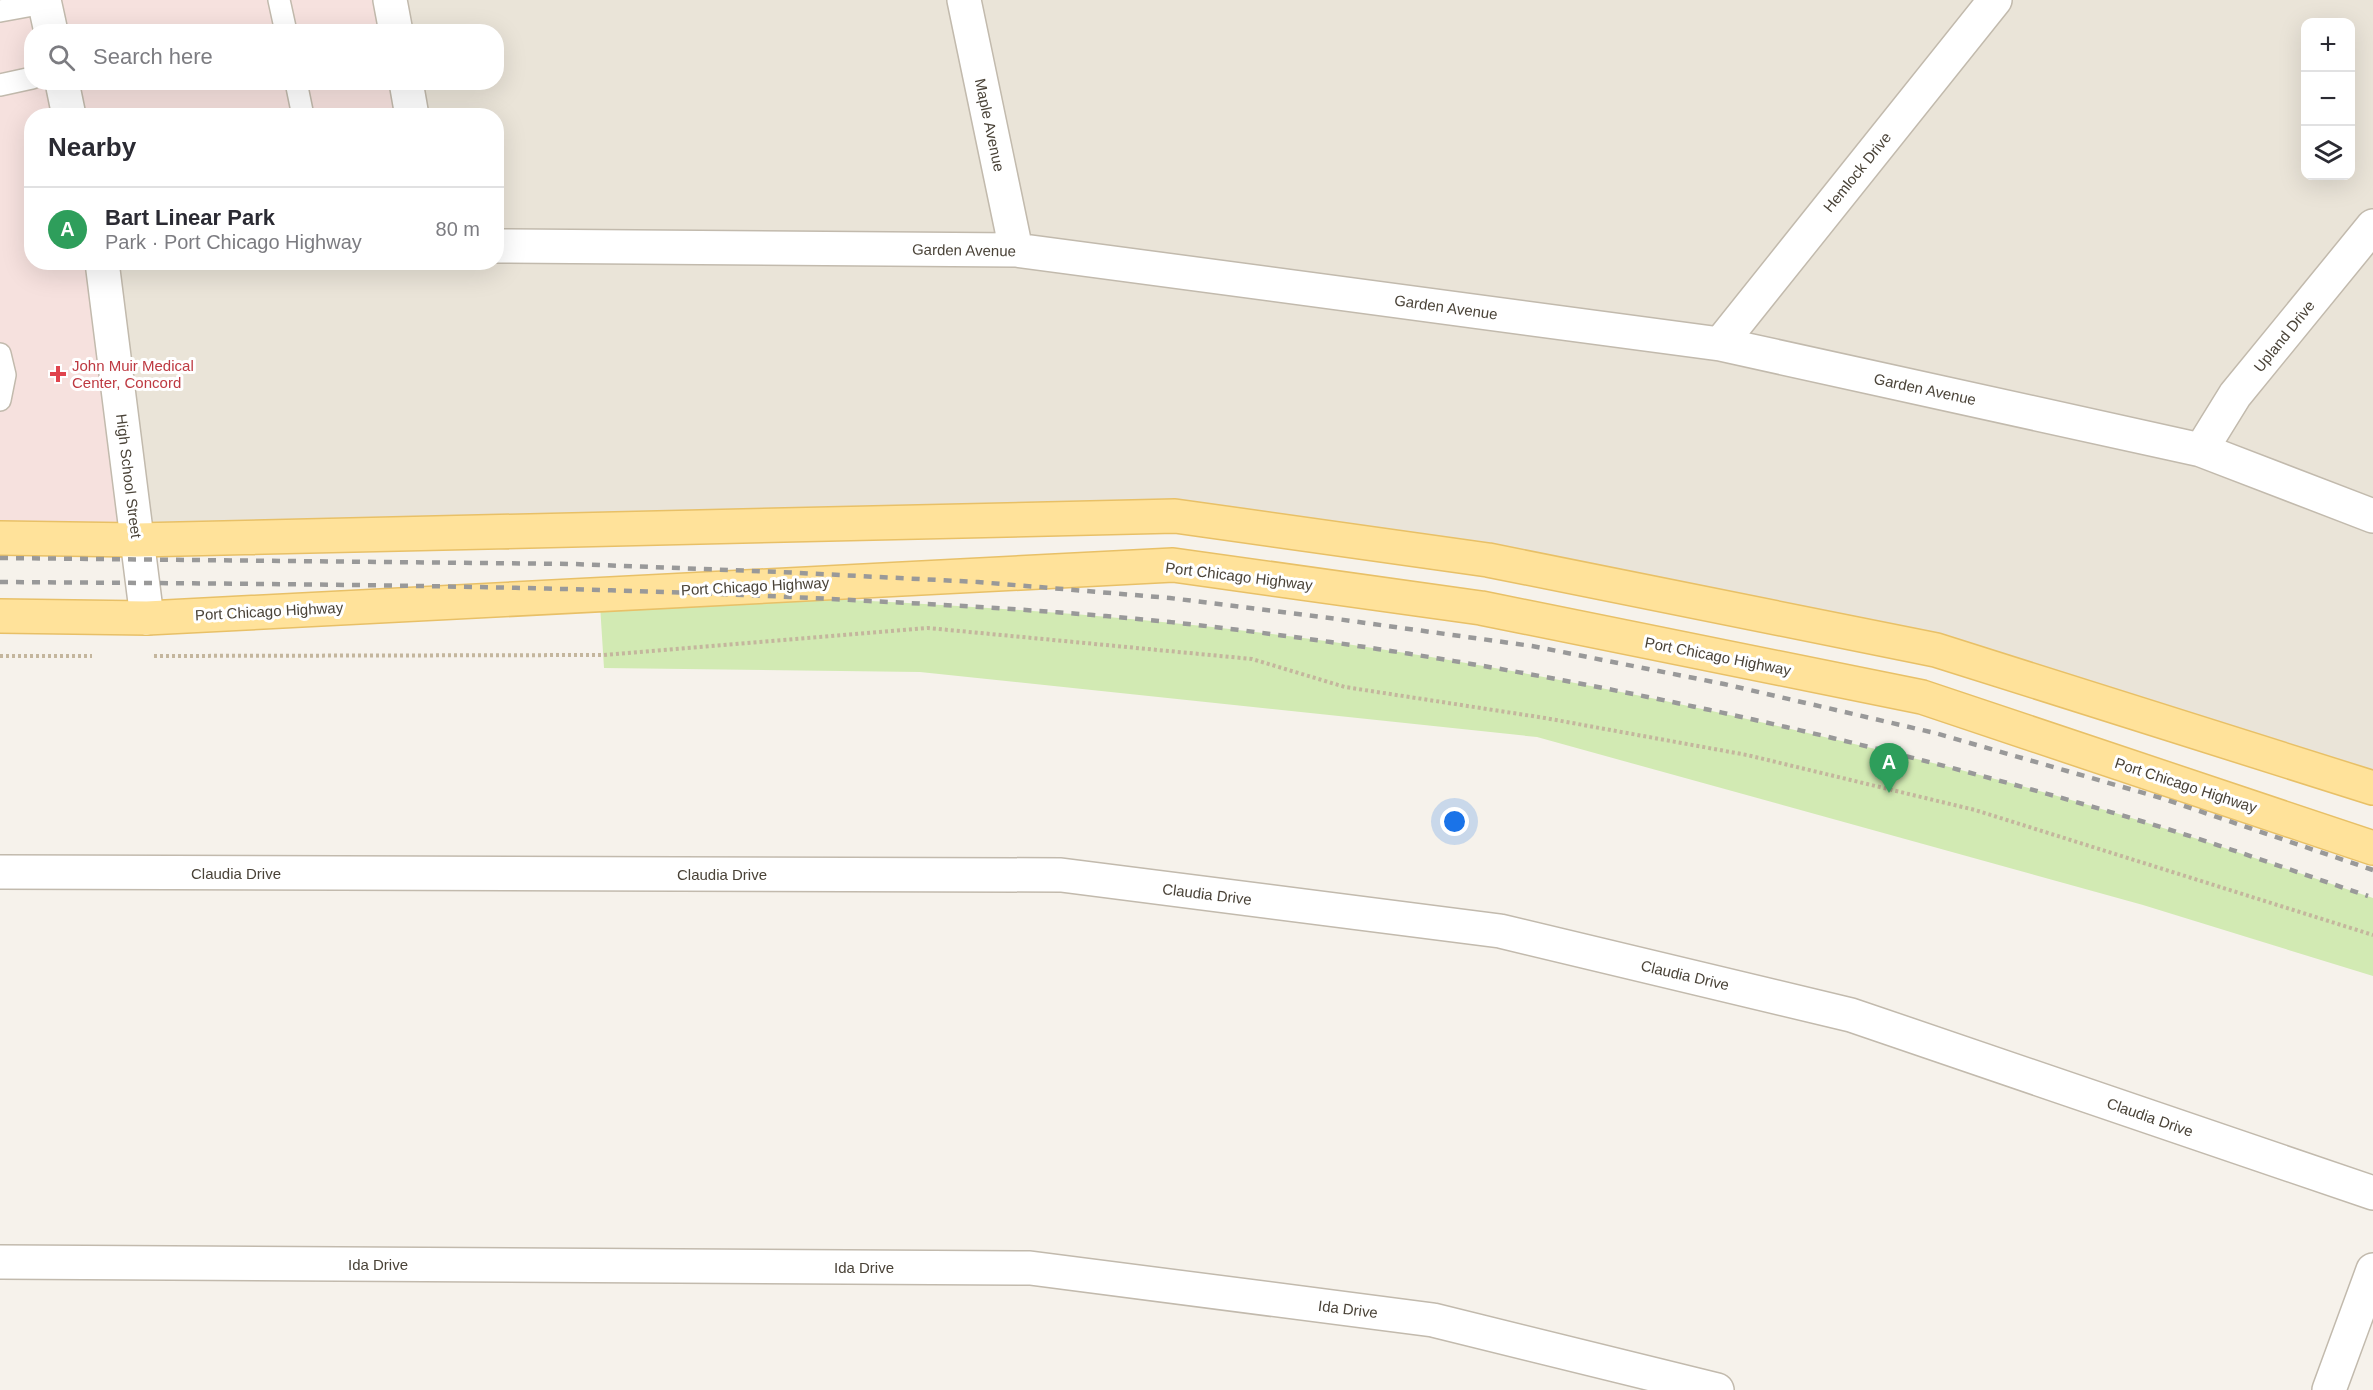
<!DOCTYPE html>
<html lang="en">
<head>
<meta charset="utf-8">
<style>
	:root { --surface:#fff; --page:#f2f2f3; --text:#2b2b33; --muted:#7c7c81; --line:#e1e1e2; --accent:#111827 }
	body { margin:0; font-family:Arial,sans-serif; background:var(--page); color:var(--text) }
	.controls { position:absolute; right:18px; top:18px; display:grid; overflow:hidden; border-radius:12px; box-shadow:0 6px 24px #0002 }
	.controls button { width:54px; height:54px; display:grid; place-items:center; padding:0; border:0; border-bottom:2px solid var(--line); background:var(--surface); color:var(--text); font:30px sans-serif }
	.you { position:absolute; left:1455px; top:822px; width:21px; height:21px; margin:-15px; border:4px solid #fff; border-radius:50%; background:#1a73e8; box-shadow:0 0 0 9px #1a73e833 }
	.badge { display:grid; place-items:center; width:39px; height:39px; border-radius:50%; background:var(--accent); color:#fff; font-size:20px; font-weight:700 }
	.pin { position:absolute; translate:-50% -50px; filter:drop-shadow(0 2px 3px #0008) }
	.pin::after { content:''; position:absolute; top:32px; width:21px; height:18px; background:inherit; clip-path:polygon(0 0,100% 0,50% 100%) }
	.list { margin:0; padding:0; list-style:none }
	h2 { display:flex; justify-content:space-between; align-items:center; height:78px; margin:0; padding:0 24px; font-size:26px }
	h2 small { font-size:20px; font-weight:400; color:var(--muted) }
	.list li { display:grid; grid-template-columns:39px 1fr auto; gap:18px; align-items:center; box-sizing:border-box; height:84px; padding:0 24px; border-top:2px solid var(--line) }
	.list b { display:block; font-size:22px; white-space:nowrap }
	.list p { margin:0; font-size:20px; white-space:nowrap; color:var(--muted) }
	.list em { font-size:20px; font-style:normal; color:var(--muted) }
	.icon { flex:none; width:33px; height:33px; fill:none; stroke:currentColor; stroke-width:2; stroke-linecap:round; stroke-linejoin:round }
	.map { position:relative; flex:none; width:2373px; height:1390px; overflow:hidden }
	.search { position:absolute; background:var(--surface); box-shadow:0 6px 24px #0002; left:24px; top:24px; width:480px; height:66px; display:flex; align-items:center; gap:15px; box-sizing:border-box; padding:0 21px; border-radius:24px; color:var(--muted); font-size:22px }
	.panel { position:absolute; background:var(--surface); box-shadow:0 6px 24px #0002; left:24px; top:108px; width:480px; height:162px; border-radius:24px }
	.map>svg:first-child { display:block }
	.residential { fill:#eae4d8; fill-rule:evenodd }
	.medical { fill:#f6e1de }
	.green { fill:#d2eab3 }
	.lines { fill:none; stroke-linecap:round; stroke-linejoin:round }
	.service-casing { stroke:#c2baad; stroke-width:24 }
	.minor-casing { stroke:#c2baad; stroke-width:36 }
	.primary-casing { stroke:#e8c067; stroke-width:36 }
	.path { stroke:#c4b69d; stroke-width:4; stroke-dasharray:3 3; stroke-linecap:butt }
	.service { stroke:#fff; stroke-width:21 }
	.minor { stroke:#fff; stroke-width:33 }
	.primary { stroke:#ffe29a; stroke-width:33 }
	.rail { stroke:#999; stroke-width:4.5; stroke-dasharray:8 8; stroke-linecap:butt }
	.health-dot { fill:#e0444e; stroke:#fff; stroke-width:2 }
	.labels { text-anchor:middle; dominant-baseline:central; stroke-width:6; stroke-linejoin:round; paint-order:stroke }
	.street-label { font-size:15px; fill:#4a4338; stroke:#fff }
	.health-label { font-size:15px; fill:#be3a42; stroke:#fff; text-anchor:start }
</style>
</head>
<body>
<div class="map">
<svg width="2373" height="1390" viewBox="0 0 2373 1390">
	<rect width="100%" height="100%" fill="#f6f2eb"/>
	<path class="residential" d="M390 0H2373V788L1935 650 1175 516 137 540 102 263 496 262V116L412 115 406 83 496 82V32L396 31ZM2306 22H2350V176H2306Z"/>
	<path class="medical" d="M0 0H390L396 31 32 32V82L406 83 412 115 32 116V262L102 263 137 540 0 538Z"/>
	<path class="green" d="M599 589C844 599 1089 608 1333 642 1501 666 1668 699 1833 739 1941 764 2051 792 2157 826 2230 849 2301 874 2373 898V976L2143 905 1537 737 920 672 604 668Z"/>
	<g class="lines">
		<g class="service-casing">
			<path id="service" d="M279 0 286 32
				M0 11 44 3
				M296 82 303 116
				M0 85 32 78
				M0 354 5 375 0 400"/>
		</g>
		<g class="minor-casing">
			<path id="minor" d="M44 0 51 32
				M390 0 396 32
				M964 0 1016 250
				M62 82 69 116
				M406 82 412 116
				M496 246 1016 250 1720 344 2201 450 2373 516
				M102 262 147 618
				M1720 344 1995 0
				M2201 450 2235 395 2373 226
				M0 872 1061 875 1500 931 1851 1015 2373 1193
				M0 1262 1030 1268 1433 1320 1717 1390
				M2329 1390 2373 1270"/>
		</g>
		<g class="primary-casing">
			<path id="primary" d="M0 538 137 540 1175 516 1488 560 1936 650 2373 788
				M0 616 147 618 1173 565 1481 608 1922 697 2373 848"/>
		</g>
		<path class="path" d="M0 656H92
			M154 656 603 655 928 628 1252 659 1345 687 1545 718 1747 755 1975 810 2373 935"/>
		<use href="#service" class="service"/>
		<use href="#minor" class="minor"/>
		<use href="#primary" class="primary"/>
		<path class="rail" d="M0 558 574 564 780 572 978 582 1170 598 1337 619 1532 646 1724 684 1935 733 2161 798 2373 870
			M0 582C290 584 580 585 869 601 970 606 1070 612 1170 622 1502 658 1831 728 2151 824 2224 846 2296 872 2368 896"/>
	</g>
	<path class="health-dot" d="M55 365h6v6h6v6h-6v6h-6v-6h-6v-6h6z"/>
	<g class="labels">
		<g class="street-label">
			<text transform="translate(990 125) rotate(78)">Maple Avenue</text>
			<text transform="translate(1857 172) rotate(-51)">Hemlock Drive</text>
			<text transform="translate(964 250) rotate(1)">Garden Avenue</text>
			<text transform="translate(1446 307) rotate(8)">Garden Avenue</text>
			<text transform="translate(2284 336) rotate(-51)">Upland Drive</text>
			<text transform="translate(1925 389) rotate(12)">Garden Avenue</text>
			<text transform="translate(129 476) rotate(83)">High School Street</text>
			<text transform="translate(1239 576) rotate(7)">Port Chicago Highway</text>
			<text transform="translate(755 586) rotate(-3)">Port Chicago Highway</text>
			<text transform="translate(269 611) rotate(-3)">Port Chicago Highway</text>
			<text transform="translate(1718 656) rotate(11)">Port Chicago Highway</text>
			<text transform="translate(2186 785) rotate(18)">Port Chicago Highway</text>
			<text x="236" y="873">Claudia Drive</text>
			<text x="722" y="874">Claudia Drive</text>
			<text transform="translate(1207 894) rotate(7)">Claudia Drive</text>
			<text transform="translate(1685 975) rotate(13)">Claudia Drive</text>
			<text transform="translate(2150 1117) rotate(19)">Claudia Drive</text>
			<text x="378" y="1264">Ida Drive</text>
			<text x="864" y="1267">Ida Drive</text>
			<text transform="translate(1348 1309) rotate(7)">Ida Drive</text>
		</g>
		<g class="health-label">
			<text x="72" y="365">John Muir Medical<tspan x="72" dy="17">Center, Concord</tspan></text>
		</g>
	</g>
</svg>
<div class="controls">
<button>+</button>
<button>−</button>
<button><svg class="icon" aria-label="layers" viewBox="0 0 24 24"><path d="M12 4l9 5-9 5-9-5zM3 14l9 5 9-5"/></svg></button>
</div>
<div class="you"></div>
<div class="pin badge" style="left:1889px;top:793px;background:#2e9e5b">A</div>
<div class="search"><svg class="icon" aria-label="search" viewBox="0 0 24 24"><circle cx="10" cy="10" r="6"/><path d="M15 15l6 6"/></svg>Search here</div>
<section class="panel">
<h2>Nearby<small></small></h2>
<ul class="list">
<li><span class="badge" style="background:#2e9e5b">A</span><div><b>Bart Linear Park</b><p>Park · Port Chicago Highway</p></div><em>80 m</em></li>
</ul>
</section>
</div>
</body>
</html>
